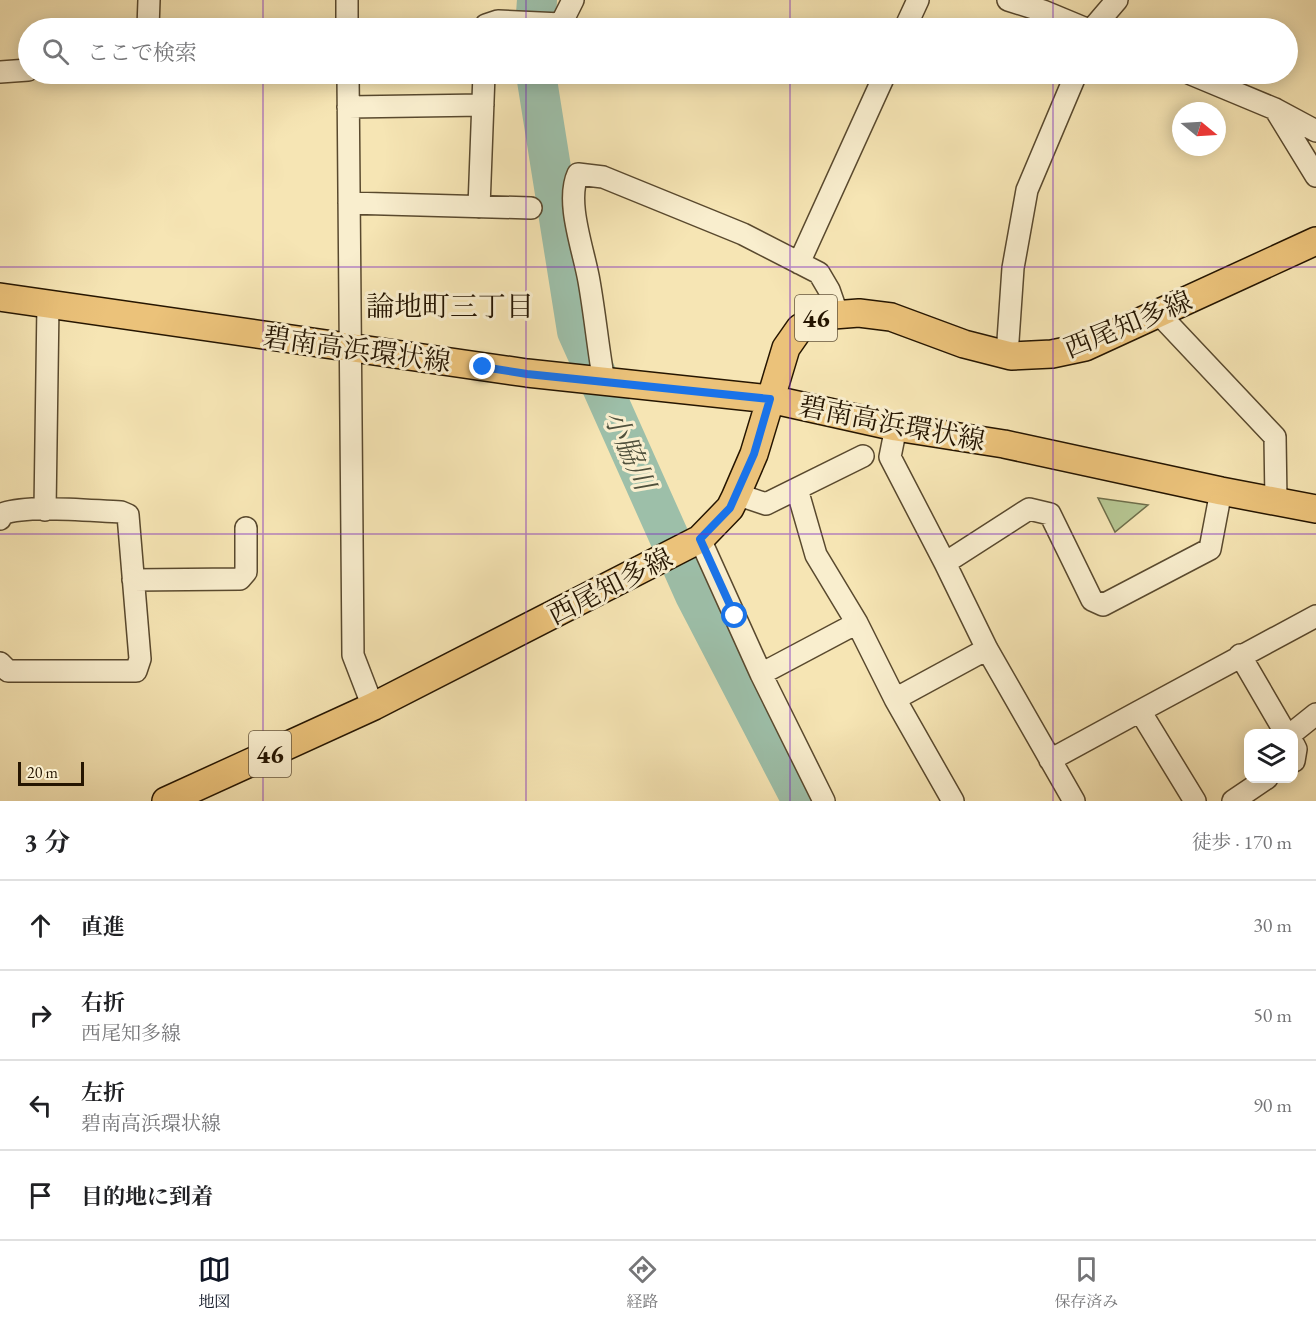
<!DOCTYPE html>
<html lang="ja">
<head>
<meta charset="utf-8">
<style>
	:root { --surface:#fff; --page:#f2f2f2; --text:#202124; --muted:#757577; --line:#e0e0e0; --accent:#111827 }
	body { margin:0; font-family:"EB Garamond","Noto Serif JP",serif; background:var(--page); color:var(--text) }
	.controls { position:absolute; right:18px; bottom:18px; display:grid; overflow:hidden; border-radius:12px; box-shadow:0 3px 15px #0003 }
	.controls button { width:54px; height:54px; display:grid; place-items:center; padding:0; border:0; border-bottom:2px solid var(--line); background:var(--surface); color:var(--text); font:30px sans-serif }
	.compass { position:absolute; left:1172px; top:102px; width:54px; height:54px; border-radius:50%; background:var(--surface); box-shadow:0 3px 15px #0003; rotate:108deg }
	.scale { position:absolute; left:18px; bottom:15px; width:66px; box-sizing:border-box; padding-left:6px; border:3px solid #251501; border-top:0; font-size:16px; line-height:21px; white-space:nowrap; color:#251501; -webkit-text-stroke:4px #f9eece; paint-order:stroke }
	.stop { position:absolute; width:18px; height:18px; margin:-14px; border:4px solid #1a73e8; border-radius:50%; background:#fff }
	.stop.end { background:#1a73e8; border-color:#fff; box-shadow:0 2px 6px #0008 }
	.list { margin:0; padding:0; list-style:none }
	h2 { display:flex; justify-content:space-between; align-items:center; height:78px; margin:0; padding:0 24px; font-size:26px }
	h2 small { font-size:20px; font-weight:400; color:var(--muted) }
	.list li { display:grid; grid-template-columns:39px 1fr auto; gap:18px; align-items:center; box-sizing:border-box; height:90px; padding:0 24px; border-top:2px solid var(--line) }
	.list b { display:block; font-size:22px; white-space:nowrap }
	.list p { margin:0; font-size:20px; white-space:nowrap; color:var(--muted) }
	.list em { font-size:20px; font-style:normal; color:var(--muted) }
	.icon { flex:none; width:33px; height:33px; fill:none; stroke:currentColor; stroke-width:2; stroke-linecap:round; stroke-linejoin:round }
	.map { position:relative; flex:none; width:1316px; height:801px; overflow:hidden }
	.search { position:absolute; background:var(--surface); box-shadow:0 3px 15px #0003; left:18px; right:18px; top:18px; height:66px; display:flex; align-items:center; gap:15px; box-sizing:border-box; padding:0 21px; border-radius:33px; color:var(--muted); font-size:22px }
	.sheet { height:438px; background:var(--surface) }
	nav { display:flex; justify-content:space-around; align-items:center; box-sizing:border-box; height:84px; border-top:2px solid var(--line); background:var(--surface); font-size:16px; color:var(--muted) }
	nav a { display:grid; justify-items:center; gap:3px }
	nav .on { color:var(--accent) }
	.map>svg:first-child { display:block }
	.green { fill:#b6c692; stroke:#6e6e4a; stroke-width:1.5 }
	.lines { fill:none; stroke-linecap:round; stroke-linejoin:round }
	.river { stroke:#9dbfa9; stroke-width:40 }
	.minor-casing { stroke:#59492e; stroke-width:24 }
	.major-casing { stroke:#251501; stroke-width:30 }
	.minor { stroke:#f9eece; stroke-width:21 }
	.major { stroke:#ebc27a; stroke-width:27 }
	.route { stroke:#1a73e8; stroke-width:8 }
	.grid { fill:none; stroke:#7b2cbf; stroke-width:1.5; stroke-opacity:0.55 }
	.labels { text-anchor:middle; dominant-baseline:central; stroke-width:6; stroke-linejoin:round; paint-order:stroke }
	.shield { fill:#f9eece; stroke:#65563e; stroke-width:1.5 }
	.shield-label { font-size:26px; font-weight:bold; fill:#251501 }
	.street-label { font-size:27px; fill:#251501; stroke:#f9eece }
	.neighbourhood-label { font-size:28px; fill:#251501; stroke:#f9eece }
	.water-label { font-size:28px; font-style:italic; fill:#4f503c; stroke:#f9eece }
</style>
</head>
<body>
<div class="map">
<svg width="1316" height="801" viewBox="0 0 1316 801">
	<rect width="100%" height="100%" fill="#f6e5b4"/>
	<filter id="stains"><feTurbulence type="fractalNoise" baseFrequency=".00333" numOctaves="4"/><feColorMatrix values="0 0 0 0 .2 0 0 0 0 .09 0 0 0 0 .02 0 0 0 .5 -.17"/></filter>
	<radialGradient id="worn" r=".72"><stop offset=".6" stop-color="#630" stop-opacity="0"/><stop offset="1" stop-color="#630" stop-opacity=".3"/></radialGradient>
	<path class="green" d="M1098 498 1148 505 1115 532Z"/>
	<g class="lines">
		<path class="river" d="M535 28 537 0
			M536 74 577 331 695 595 802 801"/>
		<g class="minor-casing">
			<path id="minor" d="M347 0V28
				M1008 0 1043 11 1084 28
				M148 28 149 0
				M485 28 486 25 498 21 561 24 573 0
				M905 28 918 0
				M1093 28 1117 0
				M0 72 28 70
				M348 74 353 655 373 707
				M1191 74 1275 109 1316 131
				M348 107 483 105
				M1275 109 1316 176
				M349 203 531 208
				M479 207 484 74
				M799 263 885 74
				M1159 314 1275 437 1276 501
				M1007 355 1013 268 1027 190 1076 74
				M604 382C598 348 595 315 589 281 584 251 565 202 578 174L603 177 743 234 819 273 829 290 837 313
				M896 427 890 457 945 563 987 649 1074 801
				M797 489 816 555 857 623 895 699 953 801
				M736 494 766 504 863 456
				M45 510 48 304
				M0 519 2 514C27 504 92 511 121 512L128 515 140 659 136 671H8L0 663
				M700 539 761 674 824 801
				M945 563 1029 509 1050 514 1092 600 1103 605 1210 549 1221 491
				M133 580 240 579 246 572V528
				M1240 655 1286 734
				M761 674 857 623
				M895 699 987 649
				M1291 734 1316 714
				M1294 745 1296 749 1294 761
				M1050 760 1140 711
				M1195 801 1140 711 1316 616
				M1233 801 1267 778"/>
		</g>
		<g class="major-casing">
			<path id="major" d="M0 297 527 373 770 399 896 427 1004 444 1221 491 1316 509
				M166 801 374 706 700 539 730 508 735 498 754 454 786 348 800 328 820 316 859 313 891 317 964 344 1011 356 1052 354 1085 347 1316 241"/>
		</g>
		<use href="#minor" class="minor"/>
		<use href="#major" class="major"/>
	</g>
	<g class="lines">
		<path class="route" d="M483 367 527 374 770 399 754 454 730 508 700 539 735 616"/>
	</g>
	<path class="grid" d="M263 0V28M526 0V28M790 0V28M1053 0V28M263 74V801M526 74V801M790 74V801M1053 74V801M0 267H1316M0 534H1316"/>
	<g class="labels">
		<g class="shield">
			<rect x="795" y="295" width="42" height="46" rx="4.5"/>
			<rect x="249" y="731" width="42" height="46" rx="4.5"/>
		</g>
		<g class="shield-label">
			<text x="816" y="318">46</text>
			<text x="270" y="754">46</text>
		</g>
		<g class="street-label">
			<text transform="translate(1128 324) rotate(-22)">西尾知多線</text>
			<text transform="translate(357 349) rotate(8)">碧南高浜環状線</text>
			<text transform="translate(892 423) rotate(11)">碧南高浜環状線</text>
			<text transform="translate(610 586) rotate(-27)">西尾知多線</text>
		</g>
		<g class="neighbourhood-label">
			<text x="450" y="306">論地町三丁目</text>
		</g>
		<g class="water-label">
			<text transform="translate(630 450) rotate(66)">小脇川</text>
		</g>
	</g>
	<rect width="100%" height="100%" filter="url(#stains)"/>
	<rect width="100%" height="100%" fill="url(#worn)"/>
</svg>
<div class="controls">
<button><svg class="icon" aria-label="layers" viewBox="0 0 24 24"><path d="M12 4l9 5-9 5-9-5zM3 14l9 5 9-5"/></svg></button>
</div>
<svg class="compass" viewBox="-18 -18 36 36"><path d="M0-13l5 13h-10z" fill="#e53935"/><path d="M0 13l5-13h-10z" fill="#757577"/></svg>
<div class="scale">20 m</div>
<div class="stop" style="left:735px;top:616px"></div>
<div class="stop end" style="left:483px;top:367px"></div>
<div class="search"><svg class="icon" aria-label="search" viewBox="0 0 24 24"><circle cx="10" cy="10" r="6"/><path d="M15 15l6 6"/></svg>ここで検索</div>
</div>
<section class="sheet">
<h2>3 分<small>徒歩 · 170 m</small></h2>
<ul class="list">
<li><svg class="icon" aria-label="ahead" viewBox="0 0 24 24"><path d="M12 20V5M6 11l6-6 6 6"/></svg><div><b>直進</b></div><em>30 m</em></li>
<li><svg class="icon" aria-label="right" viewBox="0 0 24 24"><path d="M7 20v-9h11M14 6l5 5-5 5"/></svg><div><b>右折</b><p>西尾知多線</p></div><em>50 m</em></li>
<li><svg class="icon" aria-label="left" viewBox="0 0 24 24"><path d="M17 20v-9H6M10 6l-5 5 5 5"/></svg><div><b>左折</b><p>碧南高浜環状線</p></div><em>90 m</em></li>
<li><svg class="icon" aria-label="arrive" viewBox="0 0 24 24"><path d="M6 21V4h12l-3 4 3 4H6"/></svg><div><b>目的地に到着</b></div></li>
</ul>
</section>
<nav>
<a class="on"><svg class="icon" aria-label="map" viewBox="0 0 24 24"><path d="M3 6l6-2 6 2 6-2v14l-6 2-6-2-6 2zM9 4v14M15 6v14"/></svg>地図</a>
<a><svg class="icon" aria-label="directions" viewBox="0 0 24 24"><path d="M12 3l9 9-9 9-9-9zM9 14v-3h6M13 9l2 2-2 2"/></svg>経路</a>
<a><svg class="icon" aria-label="saved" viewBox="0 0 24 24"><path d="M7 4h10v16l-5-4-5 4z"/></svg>保存済み</a>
</nav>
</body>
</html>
